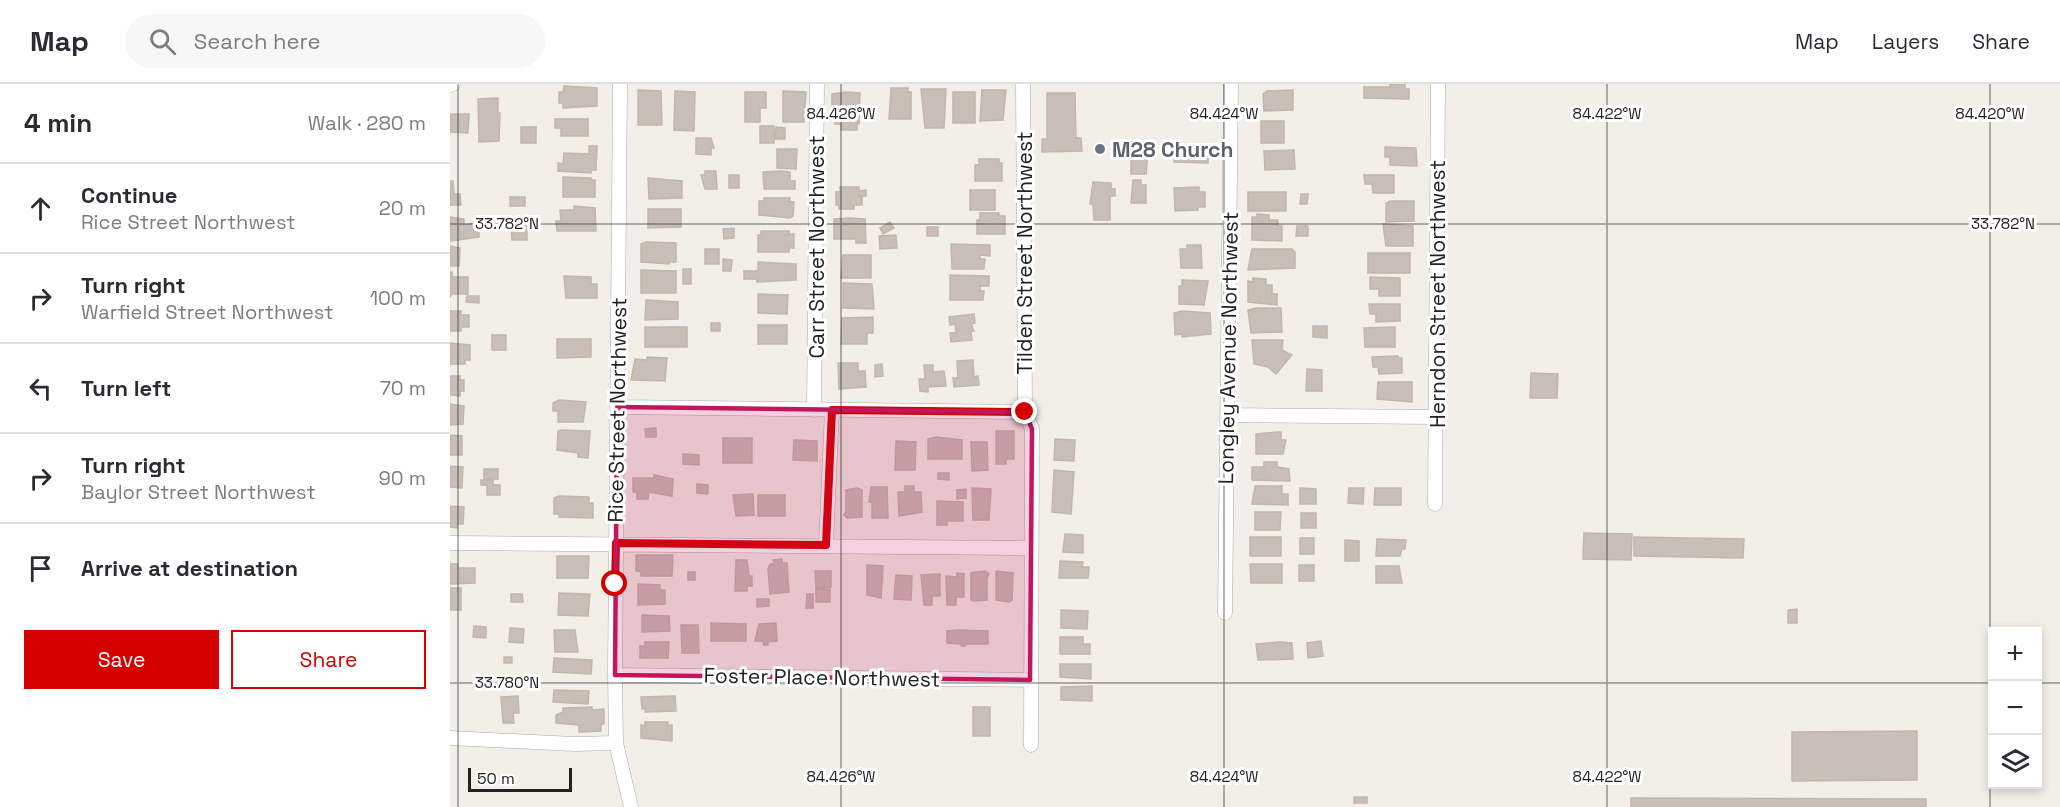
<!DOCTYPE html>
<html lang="en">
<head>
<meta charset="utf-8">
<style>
	:root { --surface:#fff; --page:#f7f7f7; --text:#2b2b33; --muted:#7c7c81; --line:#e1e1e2; --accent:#d40000 }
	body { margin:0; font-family:"Space Grotesk",sans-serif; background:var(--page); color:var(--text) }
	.controls { position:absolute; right:18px; bottom:18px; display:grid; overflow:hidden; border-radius:0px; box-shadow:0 3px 9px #0003 }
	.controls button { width:54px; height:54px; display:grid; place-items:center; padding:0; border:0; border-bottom:2px solid var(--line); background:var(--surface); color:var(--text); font:30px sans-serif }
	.scale { position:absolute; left:18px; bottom:15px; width:104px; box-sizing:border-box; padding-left:6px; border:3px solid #222; border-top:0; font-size:16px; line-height:21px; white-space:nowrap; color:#222; -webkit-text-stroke:4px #fff; paint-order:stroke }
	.stop { position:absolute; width:18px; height:18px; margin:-14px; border:4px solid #d40000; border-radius:50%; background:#fff }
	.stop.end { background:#d40000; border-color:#fff; box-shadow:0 2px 6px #0008 }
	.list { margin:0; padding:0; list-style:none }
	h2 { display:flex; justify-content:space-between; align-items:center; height:78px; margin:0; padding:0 24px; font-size:26px }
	h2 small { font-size:20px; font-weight:400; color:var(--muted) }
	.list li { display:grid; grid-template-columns:39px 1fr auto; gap:18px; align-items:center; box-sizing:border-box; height:90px; padding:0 24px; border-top:2px solid var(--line) }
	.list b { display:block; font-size:22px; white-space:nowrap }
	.list p { margin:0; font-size:20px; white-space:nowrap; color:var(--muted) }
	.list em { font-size:20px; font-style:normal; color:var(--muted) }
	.actions { display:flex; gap:12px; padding:18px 24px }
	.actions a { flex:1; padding:14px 0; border:2px solid var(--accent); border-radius:0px; text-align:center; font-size:21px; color:var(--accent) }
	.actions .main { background:var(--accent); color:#fff }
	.icon { flex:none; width:33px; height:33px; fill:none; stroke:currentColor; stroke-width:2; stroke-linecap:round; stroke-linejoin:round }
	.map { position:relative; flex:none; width:1610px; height:723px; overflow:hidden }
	header { display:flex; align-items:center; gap:36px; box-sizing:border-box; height:84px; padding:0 30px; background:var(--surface); border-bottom:2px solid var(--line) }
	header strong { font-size:28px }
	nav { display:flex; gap:33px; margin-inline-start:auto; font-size:21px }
	.search { width:420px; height:54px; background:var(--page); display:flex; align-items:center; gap:15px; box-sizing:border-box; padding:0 21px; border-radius:33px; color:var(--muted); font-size:22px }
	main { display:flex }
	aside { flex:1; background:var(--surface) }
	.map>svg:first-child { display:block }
	.building { fill:#c7bfb8; stroke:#c4b6ab; stroke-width:1.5 }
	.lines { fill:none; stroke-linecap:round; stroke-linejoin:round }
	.street-casing { stroke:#a9a9a9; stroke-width:15 }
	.street { stroke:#fff; stroke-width:14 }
	.route { stroke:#d40000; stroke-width:8 }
	.marked { fill:#c2185b; fill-opacity:0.2; stroke:#c2185b; stroke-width:4.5; stroke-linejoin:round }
	.ticks { fill:none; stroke:#222; stroke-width:1.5; stroke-opacity:0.45 }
	.worship-dot { fill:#6b7280; stroke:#fff; stroke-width:2 }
	.labels { text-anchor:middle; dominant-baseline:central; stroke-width:6; stroke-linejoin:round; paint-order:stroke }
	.worship-label { font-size:21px; font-weight:bold; fill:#5b616d; stroke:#fff; text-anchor:start }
	.street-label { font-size:21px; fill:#222; stroke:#fff }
	.ticks-label { font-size:15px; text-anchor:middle; fill:#222; stroke:#fff; stroke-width:6; stroke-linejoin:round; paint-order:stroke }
</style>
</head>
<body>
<header>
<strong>Map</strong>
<div class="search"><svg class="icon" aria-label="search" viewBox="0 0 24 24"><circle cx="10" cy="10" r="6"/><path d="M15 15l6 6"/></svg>Search here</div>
<nav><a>Map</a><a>Layers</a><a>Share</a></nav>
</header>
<main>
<aside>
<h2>4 min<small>Walk · 280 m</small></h2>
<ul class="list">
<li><svg class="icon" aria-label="ahead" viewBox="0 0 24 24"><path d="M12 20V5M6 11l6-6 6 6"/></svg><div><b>Continue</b><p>Rice Street Northwest</p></div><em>20 m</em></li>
<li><svg class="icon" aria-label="right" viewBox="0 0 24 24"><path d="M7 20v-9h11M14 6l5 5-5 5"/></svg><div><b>Turn right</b><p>Warfield Street Northwest</p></div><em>100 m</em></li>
<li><svg class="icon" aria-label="left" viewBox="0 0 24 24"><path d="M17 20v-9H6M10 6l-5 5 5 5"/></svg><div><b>Turn left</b></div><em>70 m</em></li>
<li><svg class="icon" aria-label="right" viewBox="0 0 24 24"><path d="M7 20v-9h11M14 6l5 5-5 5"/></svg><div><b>Turn right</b><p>Baylor Street Northwest</p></div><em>90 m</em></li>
<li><svg class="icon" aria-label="arrive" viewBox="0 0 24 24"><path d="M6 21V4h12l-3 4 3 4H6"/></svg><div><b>Arrive at destination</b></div></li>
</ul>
<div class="actions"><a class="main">Save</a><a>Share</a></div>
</aside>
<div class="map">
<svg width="1610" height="723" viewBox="0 0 1610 723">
	<rect width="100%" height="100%" fill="#f2efe9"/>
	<path class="building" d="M940 0H955V5H959V15L914 14V3H940Z
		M114 2 147 4V22L113 24V19H109V8H113Z
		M441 4H458V8H461V35H439Z
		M471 5H496L494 44H475Z
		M188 6 211 7 212 41H188Z
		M532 6H556L553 36 530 37Z
		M843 6V26L814 27 813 10 817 7Z
		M225 7 245 8 244 47 224 46Z
		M333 7 356 8 354 38H333Z
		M295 8H316V24H310V38H295Z
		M395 8 410 9 409 40H407V46H391V40H385V33H382V10Z
		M503 8H525V39H503Z
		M597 9H625L626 54H631L632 67 592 68V55H597Z
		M48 14V29H50L49 57 29 58 28 15Z
		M0 30H19L18 49 0 48Z
		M105 35H138V52H111V44H105Z
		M811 37H834V59H811Z
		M310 42H324V59H310Z
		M71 43H86V59H71Z
		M326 43 335 44V55H325Z
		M246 54H261L264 64H261V71L246 70Z
		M139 62H147L146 86H141V89L108 87V79L113 80 114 69 139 70Z
		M935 63 966 64 967 82 940 81V73H935Z
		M327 65H347L346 85 327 84Z
		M731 66 758 67V79L724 78V68Z
		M844 66 845 85 815 86 814 67Z
		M681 69H698L696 90H681Z
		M529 75H549V79H552V97H525V81H529Z
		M255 87H266L267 105H255L251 91H255Z
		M332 87 340 88V97H345V105H314L313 88Z
		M279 91H289V104H279Z
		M914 91H944V109H923L922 100H915Z
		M113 93 141 94V96H145V113H113Z
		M198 94 232 97V114L199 115Z
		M683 96H691V101H696V119H681Z
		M0 97H3L4 110H10L11 121H0Z
		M643 98 661 99V105H665V112H660V136H644L643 120H640Z
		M390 103H409V107L416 106V112H408L412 113V121H404V125H389V121H386V108H390Z
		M749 103V108H755V123H748V126L725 127 724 104Z
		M520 106H545V126H520Z
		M798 108H836V127H798Z
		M851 110H858L857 120H850Z
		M60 113H75V122H60Z
		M314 114H340L339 117 344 118 343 132 340 134 309 131V117H314Z
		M940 117H964V137L936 138V119Z
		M124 122 145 124 146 147H107L106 137H111L110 126H124Z
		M198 125H231V143L198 144Z
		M530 129H549V132H555V150H527V136H530Z
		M807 130 819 131V136H828V142H832V157L802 156V133H807Z
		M0 133 14 135V141L29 138V153L0 157Z
		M400 134 415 135 416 159H406V155H384V135Z
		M440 138 444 144 433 150 430 144Z
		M933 140 963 142V162H936Z
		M61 141H77V156H62Z
		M847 142H858V152H846Z
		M477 143H488V152H477Z
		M284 144V154L274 155 273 145Z
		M311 147H339V150H344V164H339V168H308V151H311Z
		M446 151 447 164 430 165 429 152Z
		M196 158 226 159V178H219V180L191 178V160Z
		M501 160 540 161V172L530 171V175H535L534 185H502Z
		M737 161H751L752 184H731L730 165H737Z
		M0 162 10 164 9 182H0Z
		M255 165H269V180H255Z
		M802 165H842L845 168V184L798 186Z
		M918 169H960V189H918Z
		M393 171H421V194H391Z
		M273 175 282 176 281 187H273Z
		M308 178 346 180V196L307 198V195H294V187H308Z
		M233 185H241V200H233Z
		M191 186 226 187V209H191Z
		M0 188H2V193H18V210H2L0 213Z
		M500 191 539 192V202H530V207H534L533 216H500Z
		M114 192 141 193V200H147V214H116Z
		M920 193 950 194V212H929V205H920Z
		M803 194 816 195V201H822V210H827V221L798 218V197L803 198Z
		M732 196 758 197 754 221 729 220V202H732Z
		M393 199 422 200 424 225 393 224Z
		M308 210 338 211 337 230 308 229Z
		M17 212H29V219L16 218Z
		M196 216 228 218V235L195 236Z
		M919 220H950V237L926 238V230H920Z
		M806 224H831L832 248 801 249 798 226Z
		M0 227H11V231H19V243H11V247H0Z
		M732 227 760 229 761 250 732 253V250L725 251 724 229Z
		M524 230 525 239 521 240 524 247H521L522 256 501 258 500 249H506L505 240 500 241 499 233Z
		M423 233V249H417V260H391L392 234Z
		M261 239H270V247H261Z
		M308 241H337V260H308Z
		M863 242H877V254L863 253Z
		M195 243H237V263H195Z
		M945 243V263H915L914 244Z
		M42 251H56V266H42Z
		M107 255H141V273L107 274Z
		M802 256H833L832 266 842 271 826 290 818 283 804 280Z
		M0 259 20 261V276H15V280H0Z
		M948 272V274H952V289L929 290 928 283H923L922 273Z
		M197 273 217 274 215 297 181 296 185 275 197 276Z
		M523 276 524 293 528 292 529 301 504 303 503 294H508L507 277Z
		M388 279H408V287H415L416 303 389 305Z
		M432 280 433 292 425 293V281Z
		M474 281H483V288L494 287 496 302 478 303V308L470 307 469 295H475Z
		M857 285 872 286V307H856Z
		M1081 289 1108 290 1107 314H1080Z
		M0 292H10V296H14V307H10V312L0 311Z
		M928 298H962V318L927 315Z
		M109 316 136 318 133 338H108V327H103V319Z
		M0 320 14 322 13 340 0 341Z
		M206 344V353H196L195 345Z
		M111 346 140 347 138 374 128 373V369L107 366 108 347Z
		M546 347H564V375H556V380H546Z
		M827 348H831V356H836L833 370H806V350Z
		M0 351 12 352V371H0Z
		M486 353 512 356V375H478V355Z
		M273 354H302V379H273Z
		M605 355 625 356 624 377 604 376Z
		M344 356 367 357V377L343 376Z
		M446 357 466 358 465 386H445Z
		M521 358H537L538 386 522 387Z
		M233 370 249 371V381L233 380Z
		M814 378H827V383L839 385 840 397 802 396V383H814Z
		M0 382 13 383 12 404 0 403Z
		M34 385H48V395H34Z
		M604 386 624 388 621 430 602 428Z
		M488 389H499V396L488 395Z
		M204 391 223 395 222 412 199 408 198 415H187V408H183V394H204Z
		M31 396H43V401H50V411H37V401H31Z
		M247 400 258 401V410L247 409Z
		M455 402H464V408H471L472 428 449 432 448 408H455Z
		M805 402H832V410H838V421L802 420Z
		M421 403H437L438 434H422V418H419Z
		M407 404 412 406V433L397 434 394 431 396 428V406Z
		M522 404 541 405 539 436H523Z
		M850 404 866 405V420H850Z
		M899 404H914L913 420 898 419Z
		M925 404H951V421H924Z
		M516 405V414L507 415V406Z
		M303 410 304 431 286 432 283 411Z
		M308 411H335V432H308Z
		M109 412 139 413V419H143V434L109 433V430H104V414Z
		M487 417 513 418V437H497V441H487Z
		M0 422 14 423 13 440H7V444L0 443Z
		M805 428H831L830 446H805Z
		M851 429H866V444H851Z
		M1134 449 1182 450 1181 476 1133 475Z
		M615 450 633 451V469L613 468Z
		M800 453H831V472H800Z
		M1184 453 1294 455 1293 474 1184 472Z
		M850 454H864V470H850Z
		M927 455 956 456 955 465H952L950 472H926Z
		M895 456 909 457V477H895Z
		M186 471H223L222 492H191V488L186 487Z
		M107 472H139L138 494H107Z
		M332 475V479H337L339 508 320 510 318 485 320 480H324L323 476Z
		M286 476H297L299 492H302V502H297V507H285Z
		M610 477 633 478 632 483H639L638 494H609Z
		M0 480H8V484H25V499L0 500Z
		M800 480H832V499H801Z
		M417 481 433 482 431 514 417 511Z
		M849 481H864V497H849Z
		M926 482H949L952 499H926Z
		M365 487H381V503L366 504Z
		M535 487 539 490 537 494V516L524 517 521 516V489Z
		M546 487 563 489 562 516 559 518 546 516Z
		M238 488H245V496H238Z
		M507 489 514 490V513H506V521H497L496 492 507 493Z
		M490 490V512H482V521H474L471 491Z
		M446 491 462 492 461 516 444 515Z
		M188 500 210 501V506H215V520L188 521Z
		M0 504H11V526H0Z
		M366 505H380V518H366Z
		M109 509 140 510 138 532 108 531Z
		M61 510H72L73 518H61Z
		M357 510H363V524H356Z
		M307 515H319V522L307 523Z
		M1347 525V539H1338V526Z
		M611 526 638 527 637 545 611 544Z
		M192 531 219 532 220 547 192 548Z
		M261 539 296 540V557H261Z
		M326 539 327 557 318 558V561H314L313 557H305L309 540Z
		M231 541H248L249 569H232Z
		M24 542 36 543V554L23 553Z
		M60 544 74 545 73 559 59 558Z
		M104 546H125L128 568H105Z
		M507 546 538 547V560H515V562H511V560L497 559V547Z
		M610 553H633V560H640V570H610Z
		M871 557 873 572 858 574 857 559Z
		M195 558H219L218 574H190V562H195Z
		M830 558 842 559 843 575 808 576 806 560Z
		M54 573H62V579H54Z
		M104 574 142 576 141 590 103 588Z
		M610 580H641V595L610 593Z
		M642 602V617L611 616V603Z
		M104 606 139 607 138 620 103 618Z
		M68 612 69 629H63L64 639H53L51 613Z
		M225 612 226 627 195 628V624L192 625 191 613Z
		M142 623V626L154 625V640H151V647L129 648V641L106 639V631L113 628V624Z
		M523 623H540V652H523Z
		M195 638H218L217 641H222V657L191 654V641L195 642Z
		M1467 647V696L1342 697V648Z
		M904 713H917V719H904Z
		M1181 714 1476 715V723H1181Z"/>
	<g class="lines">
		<g class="street-casing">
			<path id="street" d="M170 0 165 591 166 659 181 723
				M573 0 575 328 582 345 581 661
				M0 1 3 0
				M167 323 575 328
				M364 326 367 0
				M777 331 986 333
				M985 420 988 0
				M0 459 580 464
				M376 461 382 326
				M775 529 781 0
				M165 591 580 596
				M0 654 124 660 166 659"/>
		</g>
		<use href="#street" class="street"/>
	</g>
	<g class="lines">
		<path class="route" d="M165 500 166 459 376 461 382 326 575 328"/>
	</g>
	<path class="marked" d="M167 323 575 328 582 345 580 596 165 591Z"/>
	<path class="ticks" d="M8 0V723M391 0V723M774 0V723M1157 0V723M1540 0V723M0 140H1610M0 599H1542M1588 599H1610"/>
	<circle class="worship-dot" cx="650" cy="65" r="6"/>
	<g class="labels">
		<g class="worship-label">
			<text x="662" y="65">M28 Church</text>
		</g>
		<g class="street-label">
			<text transform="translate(366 163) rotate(-90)">Carr Street Northwest</text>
			<text transform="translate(574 169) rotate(-90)">Tilden Street Northwest</text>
			<text transform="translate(987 210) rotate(-90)">Herndon Street Northwest</text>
			<text transform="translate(778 264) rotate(-89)">Longley Avenue Northwest</text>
			<text transform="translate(167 326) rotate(-89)">Rice Street Northwest</text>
			<text transform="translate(372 593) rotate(1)">Foster Place Northwest</text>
		</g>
	</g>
	<g class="ticks-label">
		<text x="391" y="35">84.426°W</text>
		<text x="774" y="35">84.424°W</text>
		<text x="1157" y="35">84.422°W</text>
		<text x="1540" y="35">84.420°W</text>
		<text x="57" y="145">33.782°N</text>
		<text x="1553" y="145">33.782°N</text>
		<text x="57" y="604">33.780°N</text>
		<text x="391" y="698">84.426°W</text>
		<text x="774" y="698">84.424°W</text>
		<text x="1157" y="698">84.422°W</text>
	</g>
</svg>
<div class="controls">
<button>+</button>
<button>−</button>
<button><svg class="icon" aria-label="layers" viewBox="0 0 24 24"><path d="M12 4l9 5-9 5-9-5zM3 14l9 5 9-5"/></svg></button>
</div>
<div class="scale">50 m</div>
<div class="stop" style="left:165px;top:500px"></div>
<div class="stop end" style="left:575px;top:328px"></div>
</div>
</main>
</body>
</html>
